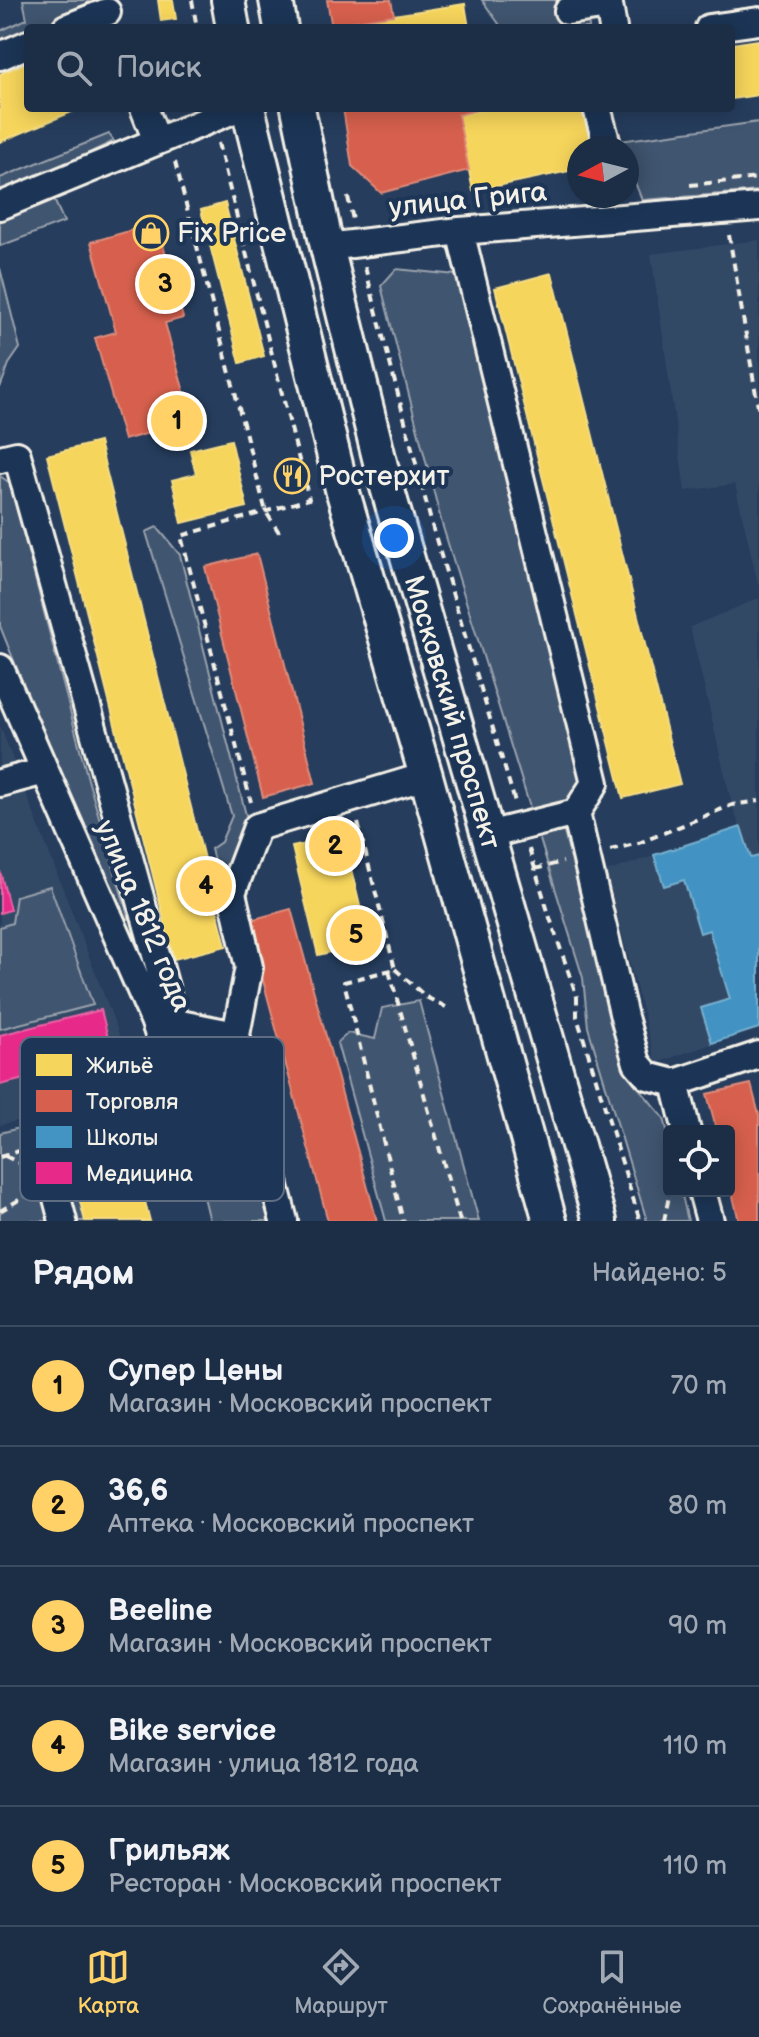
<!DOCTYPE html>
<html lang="ru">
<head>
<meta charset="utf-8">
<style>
	:root { --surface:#1c2e46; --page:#293a51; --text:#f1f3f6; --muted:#a0a8b3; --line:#3a4a5f; --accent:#ffd166 }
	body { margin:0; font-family:"Balsamiq Sans",sans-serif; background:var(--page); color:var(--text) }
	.controls { position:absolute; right:24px; bottom:24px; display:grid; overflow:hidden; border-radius:8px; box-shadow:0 4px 20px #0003 }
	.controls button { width:72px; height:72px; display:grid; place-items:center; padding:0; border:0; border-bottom:2px solid var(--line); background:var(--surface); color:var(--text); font:40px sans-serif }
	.compass { position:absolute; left:567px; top:136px; width:72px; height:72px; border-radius:50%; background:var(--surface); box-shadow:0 4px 20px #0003; rotate:263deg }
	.you { position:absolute; left:394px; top:538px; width:28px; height:28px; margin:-20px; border:6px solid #fff; border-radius:50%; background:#1a73e8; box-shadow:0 0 0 12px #1a73e833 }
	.badge { display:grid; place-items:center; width:52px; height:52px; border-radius:50%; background:var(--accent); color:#111; font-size:26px; font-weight:700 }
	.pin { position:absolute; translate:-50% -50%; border:4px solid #fff; box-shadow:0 2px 8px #0006 }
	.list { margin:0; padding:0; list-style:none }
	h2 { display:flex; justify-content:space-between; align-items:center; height:104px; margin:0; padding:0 32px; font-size:34px }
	h2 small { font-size:26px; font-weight:400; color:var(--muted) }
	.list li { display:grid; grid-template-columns:52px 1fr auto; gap:24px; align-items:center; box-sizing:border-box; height:120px; padding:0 32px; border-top:2px solid var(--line) }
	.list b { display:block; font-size:30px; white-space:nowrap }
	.list p { margin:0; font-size:26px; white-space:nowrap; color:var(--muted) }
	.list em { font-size:26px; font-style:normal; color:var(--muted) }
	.icon { flex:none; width:44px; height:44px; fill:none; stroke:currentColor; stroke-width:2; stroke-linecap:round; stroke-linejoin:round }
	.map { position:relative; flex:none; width:759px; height:1221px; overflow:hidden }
	.search { position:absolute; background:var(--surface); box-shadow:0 4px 20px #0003; left:24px; right:24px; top:24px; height:88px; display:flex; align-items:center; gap:20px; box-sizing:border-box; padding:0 28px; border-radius:8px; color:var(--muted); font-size:30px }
	.sheet { height:704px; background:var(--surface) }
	nav { display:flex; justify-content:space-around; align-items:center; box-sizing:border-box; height:112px; border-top:2px solid var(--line); background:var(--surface); font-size:22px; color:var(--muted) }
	nav a { display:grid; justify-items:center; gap:4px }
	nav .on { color:var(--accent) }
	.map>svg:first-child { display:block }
	.built { fill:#334966 }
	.green { fill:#40546f; stroke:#9aa2ac; stroke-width:2 }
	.homes { fill:#f6d55c; stroke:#f5dd86; stroke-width:2 }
	.shops { fill:#d6604d; stroke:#df8c7c; stroke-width:2 }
	.schools { fill:#4393c3; stroke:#78afce; stroke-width:2 }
	.health { fill:#e7298a; stroke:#eb65a6; stroke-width:2 }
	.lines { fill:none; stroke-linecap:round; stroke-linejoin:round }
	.minor-casing { stroke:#f4f1e8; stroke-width:32 }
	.major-casing { stroke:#f4f1e8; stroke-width:38 }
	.path { stroke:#f4f1e8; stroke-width:4; stroke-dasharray:8 6; stroke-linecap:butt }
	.minor { stroke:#1d3557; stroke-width:26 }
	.major { stroke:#1d3557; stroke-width:32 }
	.labels { text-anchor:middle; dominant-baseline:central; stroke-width:8; stroke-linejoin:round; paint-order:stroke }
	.street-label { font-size:28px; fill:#f4f1e8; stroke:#1d3557 }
	.poi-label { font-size:28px; fill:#f4f1e8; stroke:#1d3557; text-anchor:start }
	.key { fill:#1d3557; stroke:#5e6d82; stroke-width:2 }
	.key-label { font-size:22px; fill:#f4f1e8 }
</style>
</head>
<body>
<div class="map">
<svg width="759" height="1221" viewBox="0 0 759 1221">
	<rect width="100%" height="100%" fill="#263d5d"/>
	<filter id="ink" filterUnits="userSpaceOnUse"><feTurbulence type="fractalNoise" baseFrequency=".0125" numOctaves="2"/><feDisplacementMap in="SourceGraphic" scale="16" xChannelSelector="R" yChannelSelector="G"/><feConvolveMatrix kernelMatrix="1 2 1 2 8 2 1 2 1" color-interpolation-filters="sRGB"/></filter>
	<g filter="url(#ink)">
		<path class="built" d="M759 240V588L735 484 685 491 651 254Z
			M759 598V1028L656 1063 606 872 740 827 732 805 690 627Z
			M0 726 141 1091 0 1125Z"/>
		<path class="green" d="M23 0H89L69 28H28V54L0 66V31L27 19Z
			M482 0H587L589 28H502Z
			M759 122V191L642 200 627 162V148H621L619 141Z
			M109 134 114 141 43 175 64 222 0 246V178Z
			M0 268 20 348 9 364 0 388Z
			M396 269 456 275 585 783 563 829 632 1080 664 1118 669 1138V1191H681L688 1221H647L588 1027 583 978 442 524 381 286Z
			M0 476 10 483 89 783 129 919 124 921 109 897 0 626Z
			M157 527 180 555 249 827 230 870 216 869 211 849 221 842 232 816 146 532Z
			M50 886 93 1005 0 1029V927L12 923 16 896Z
			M419 1001 479 1221H386L337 1043 348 1033 375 1039 382 1008Z
			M146 1095 134 1159 73 1174 85 1221H0V1133Z
			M245 1121 271 1221H210L191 1144Z"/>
		<path class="homes" d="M158 0H173L176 19 161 21Z
			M465 4 469 28H349L348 22Z
			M759 40V95L731 99V44Z
			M28 62V108H81L0 142V74Z
			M489 108H591L600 148H579V169L473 191 458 115Z
			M225 203 264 356 240 363 201 210Z
			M552 273 680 784 623 798 495 288Z
			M231 440 247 507 182 523 172 480 196 474 190 450Z
			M99 442 226 946 174 959 47 455Z
			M343 836 369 943 318 955 292 847Z
			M134 1159 150 1221H85L73 1174Z"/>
		<path class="shops" d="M327 0H391L394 15 348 22 349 28H332Z
			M343 108H483L458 115 469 170 381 193 352 166Z
			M157 223 183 318 165 323 192 421 124 440 95 338 116 332 91 242Z
			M257 554 315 783 263 797 205 567Z
			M291 909 377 1221H328L247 921Z
			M751 1084 759 1115V1221H739L729 1180V1131H717L707 1094Z"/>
		<path class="schools" d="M741 827 751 858 759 856V1028L712 1043 701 1008 730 999 709 930 700 933 684 880 664 886 654 855Z"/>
		<path class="health" d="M0 871 10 910 0 913Z
			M101 1010 113 1057 0 1085V1035Z"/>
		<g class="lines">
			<g class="minor-casing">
				<path id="minor" d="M568 11 609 5 613 28
					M66 28 107 12
					M709 28 759 21
					M0 56 28 44
					M144 108 157 141
					M597 108 608 148
					M0 206 238 108
					M460 231 595 783 576 813
					M327 247 460 231 759 207
					M0 459 17 455 175 1023 236 1035 284 1221
					M0 668 154 1020 179 1095 163 1123 96 1141 52 1179 63 1221
					M0 783 45 771
					M487 835 576 813 624 1017 637 1063 648 1076 675 1083 759 1055
					M236 1035 249 967 232 893 257 827 426 776
					M675 1083 687 1131
					M179 1095 256 1111
					M702 1191 710 1221"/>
			</g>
			<g class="major-casing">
				<g id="major">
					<path d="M228 0 233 28"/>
					<path d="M276 0 281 28"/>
					<path d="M248 108 342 489 426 776 550 1221"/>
					<path id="s1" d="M298 108 327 247 382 470 600 1221"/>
				</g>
			</g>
			<path class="path" d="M192 0 197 28
				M218 143 309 499 181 536 251 802
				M175 162 266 512 282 537
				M690 185 759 178
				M348 197 353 220
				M729 235 759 412
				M365 267 433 529 515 802
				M358 823 395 969 344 982 403 1221
				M529 849 550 918 577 997V1017L640 1221
				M610 850 639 843 732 805 759 801
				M535 869 563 862
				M395 969 426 997 446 1007
				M389 971 460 1221
				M5 1156 32 1169
				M0 1157 59 1138
				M0 1211 29 1194
				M664 1221 670 1191"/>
			<use href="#minor" class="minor"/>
			<use href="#major" class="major"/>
		</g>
	</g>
	<defs>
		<g id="shop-ring" transform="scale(1.8)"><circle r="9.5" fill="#1d3557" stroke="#ffd166" stroke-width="1.5"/><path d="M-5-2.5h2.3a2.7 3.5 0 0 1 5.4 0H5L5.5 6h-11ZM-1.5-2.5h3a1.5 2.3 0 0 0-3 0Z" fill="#ffd166"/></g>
		<g id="restaurant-ring" transform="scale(1.8)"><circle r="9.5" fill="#1d3557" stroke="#ffd166" stroke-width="1.5"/><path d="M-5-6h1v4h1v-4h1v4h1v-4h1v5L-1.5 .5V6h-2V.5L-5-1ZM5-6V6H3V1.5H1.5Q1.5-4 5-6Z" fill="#ffd166"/></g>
	</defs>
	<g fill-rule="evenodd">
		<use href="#shop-ring" x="151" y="233"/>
		<use href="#restaurant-ring" x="292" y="476"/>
	</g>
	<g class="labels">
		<g class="street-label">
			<text transform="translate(468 200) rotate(-6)">улица Грига</text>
			<text stroke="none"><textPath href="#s1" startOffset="624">Московский проспект</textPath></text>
			<text transform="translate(143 916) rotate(67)">улица 1812 года</text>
		</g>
		<g class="poi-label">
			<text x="177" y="233">Fix Price</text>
			<text x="318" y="476">Ростерхит</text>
		</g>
	</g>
	<rect x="20" y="1037" width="264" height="164" rx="12" class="key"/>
	<rect x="36" y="1054" width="36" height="22" fill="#f6d55c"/>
	<rect x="36" y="1090" width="36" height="22" fill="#d6604d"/>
	<rect x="36" y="1126" width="36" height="22" fill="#4393c3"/>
	<rect x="36" y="1162" width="36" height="22" fill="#e7298a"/>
	<g class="key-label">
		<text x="86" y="1073">Жильё</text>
		<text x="86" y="1109">Торговля</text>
		<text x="86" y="1145">Школы</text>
		<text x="86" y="1181">Медицина</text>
	</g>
</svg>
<div class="controls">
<button><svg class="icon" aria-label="locate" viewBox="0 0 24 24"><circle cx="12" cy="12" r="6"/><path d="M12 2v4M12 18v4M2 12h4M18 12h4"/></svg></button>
</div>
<svg class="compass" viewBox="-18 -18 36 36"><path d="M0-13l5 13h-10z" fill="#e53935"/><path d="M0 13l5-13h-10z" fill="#a0a8b3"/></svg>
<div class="you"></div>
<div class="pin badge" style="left:177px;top:421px">1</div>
<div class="pin badge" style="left:335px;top:846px">2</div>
<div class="pin badge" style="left:165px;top:284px">3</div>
<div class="pin badge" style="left:206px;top:886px">4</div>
<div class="pin badge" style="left:356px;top:935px">5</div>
<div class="search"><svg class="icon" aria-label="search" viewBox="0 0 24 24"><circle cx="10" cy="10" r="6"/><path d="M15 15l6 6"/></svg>Поиск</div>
</div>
<section class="sheet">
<h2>Рядом<small>Найдено: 5</small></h2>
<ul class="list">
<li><span class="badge">1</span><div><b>Супер Цены</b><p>Магазин · Московский проспект</p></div><em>70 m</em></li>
<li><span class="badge">2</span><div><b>36,6</b><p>Аптека · Московский проспект</p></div><em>80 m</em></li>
<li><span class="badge">3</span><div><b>Beeline</b><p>Магазин · Московский проспект</p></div><em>90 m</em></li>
<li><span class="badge">4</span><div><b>Bike service</b><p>Магазин · улица 1812 года</p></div><em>110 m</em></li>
<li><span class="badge">5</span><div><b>Грильяж</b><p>Ресторан · Московский проспект</p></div><em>110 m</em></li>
</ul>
</section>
<nav>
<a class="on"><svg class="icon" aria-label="map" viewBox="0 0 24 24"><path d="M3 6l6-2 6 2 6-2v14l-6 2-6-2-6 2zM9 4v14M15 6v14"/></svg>Карта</a>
<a><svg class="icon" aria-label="directions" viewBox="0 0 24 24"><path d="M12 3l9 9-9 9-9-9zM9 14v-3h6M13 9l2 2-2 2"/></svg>Маршрут</a>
<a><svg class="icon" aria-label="saved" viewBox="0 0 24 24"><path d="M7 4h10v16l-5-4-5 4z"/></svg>Сохранённые</a>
</nav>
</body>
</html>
